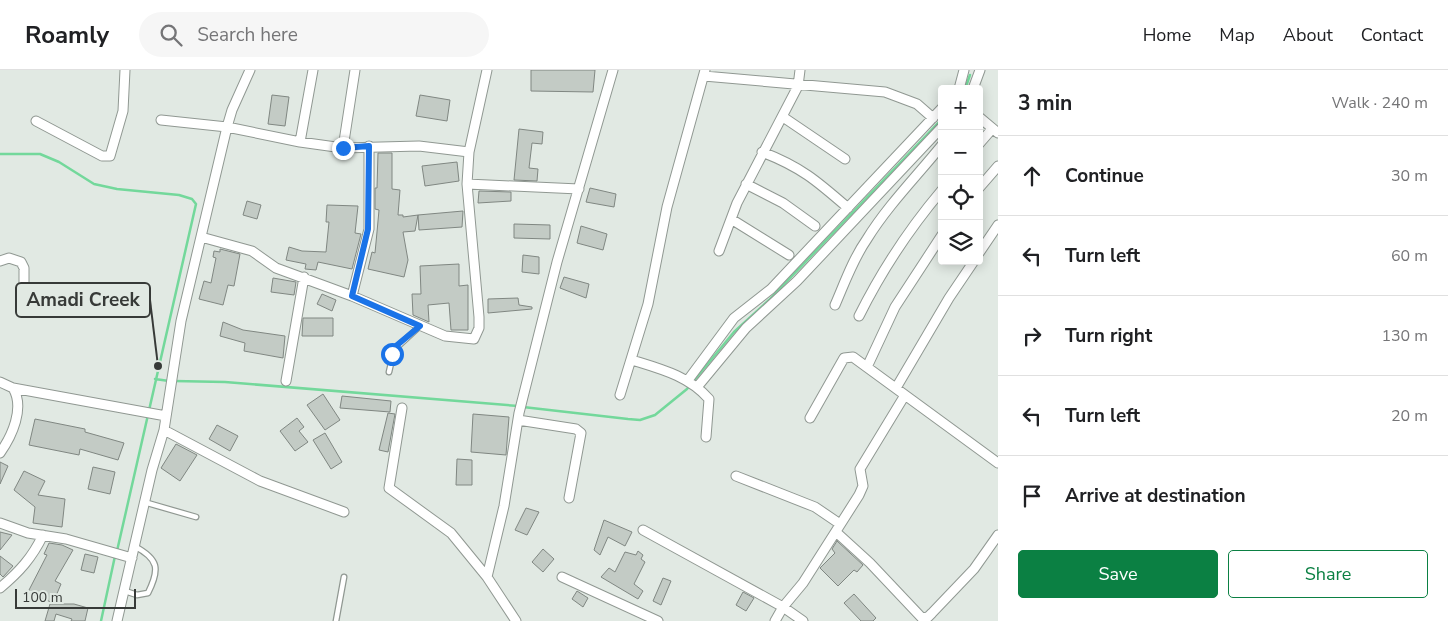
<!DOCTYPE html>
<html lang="en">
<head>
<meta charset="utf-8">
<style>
	:root { --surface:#fff; --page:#f6f6f6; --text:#202124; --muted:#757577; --line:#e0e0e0; --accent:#0b8043 }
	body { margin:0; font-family:"Nunito Sans",sans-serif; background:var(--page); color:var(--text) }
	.controls { position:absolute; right:15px; top:15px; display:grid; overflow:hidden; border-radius:5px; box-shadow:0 2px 12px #0003 }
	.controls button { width:45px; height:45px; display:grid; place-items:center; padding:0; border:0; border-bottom:1px solid var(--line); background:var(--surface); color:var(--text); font:25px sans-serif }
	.scale { position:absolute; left:15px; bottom:12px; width:121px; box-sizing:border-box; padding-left:5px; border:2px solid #373a38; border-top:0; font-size:14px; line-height:18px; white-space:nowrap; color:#373a38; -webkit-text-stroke:4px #e1e9e3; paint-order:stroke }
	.stop { position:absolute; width:15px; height:15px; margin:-11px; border:4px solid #1a73e8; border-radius:50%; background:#fff }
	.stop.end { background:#1a73e8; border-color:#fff; box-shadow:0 1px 5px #0008 }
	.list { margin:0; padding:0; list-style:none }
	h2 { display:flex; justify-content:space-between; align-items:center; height:65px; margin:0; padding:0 20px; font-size:21px }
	h2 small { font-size:16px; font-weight:400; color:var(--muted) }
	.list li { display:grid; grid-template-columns:32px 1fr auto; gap:15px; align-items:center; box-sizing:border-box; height:80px; padding:0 20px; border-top:1px solid var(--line) }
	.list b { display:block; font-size:19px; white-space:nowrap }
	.list em { font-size:16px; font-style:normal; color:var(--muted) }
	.actions { display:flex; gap:10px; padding:15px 20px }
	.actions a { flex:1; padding:11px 0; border:1px solid var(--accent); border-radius:5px; text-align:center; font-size:18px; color:var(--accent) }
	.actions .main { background:var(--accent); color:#fff }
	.icon { flex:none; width:28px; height:28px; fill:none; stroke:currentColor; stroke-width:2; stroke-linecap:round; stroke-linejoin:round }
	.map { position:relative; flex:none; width:998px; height:551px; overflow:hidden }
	header { display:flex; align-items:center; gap:30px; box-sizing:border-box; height:70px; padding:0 25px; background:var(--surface); border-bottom:1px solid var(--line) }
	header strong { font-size:24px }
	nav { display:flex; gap:28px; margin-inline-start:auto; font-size:18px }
	.search { width:350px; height:45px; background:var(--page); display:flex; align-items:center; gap:12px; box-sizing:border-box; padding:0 18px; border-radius:28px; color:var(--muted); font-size:19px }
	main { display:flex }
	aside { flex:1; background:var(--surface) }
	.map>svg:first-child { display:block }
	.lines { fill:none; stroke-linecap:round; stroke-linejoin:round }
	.stream { stroke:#73d89b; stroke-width:2.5 }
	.building { fill:#c3cbc5; stroke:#808782 }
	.lane-casing { stroke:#909892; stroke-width:7 }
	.street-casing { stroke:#909892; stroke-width:11 }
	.lane { stroke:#fff; stroke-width:4.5 }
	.street { stroke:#fff; stroke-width:9 }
	.route { stroke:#1a73e8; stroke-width:6 }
	.leader { fill:none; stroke:#373a38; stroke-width:2 }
	.callout-dot { fill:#373a38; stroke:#e1e9e3; stroke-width:2 }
	.callout { fill:#e1e9e3; stroke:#373a38; stroke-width:2 }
	.callout-label { font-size:19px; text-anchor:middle; font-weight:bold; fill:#373a38 }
</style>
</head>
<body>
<header>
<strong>Roamly</strong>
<div class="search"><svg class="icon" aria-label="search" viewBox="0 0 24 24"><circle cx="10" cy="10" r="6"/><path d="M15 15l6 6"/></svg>Search here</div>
<nav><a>Home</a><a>Map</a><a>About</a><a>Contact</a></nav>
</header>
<main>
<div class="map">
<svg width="998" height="551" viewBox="0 0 998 551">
	<rect width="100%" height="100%" fill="#e1e9e3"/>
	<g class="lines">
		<path class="stream" d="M965 19 970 5
			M0 84H40L59 92 94 114 117 119 179 125 192 129 196 134 117 481
			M155 309 169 311
			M174 311 225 312 518 336
			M523 337 628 349 640 350 655 345 687 319 734 262 769 230 942 49
			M101 551 115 486"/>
	</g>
	<path class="building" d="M531 0H595L593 22 531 21Z
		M272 25 289 27 285 56 268 54Z
		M420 25 450 30 447 51 416 46Z
		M519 59 543 62 542 74 532 73 529 98 538 99 537 111 514 110Z
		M378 83H392V119L400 120 398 145H403V147L418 145 415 161 403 162 408 190 404 207 368 199 372 182 375 183 377 162 379 140 375 139V118H377Z
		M457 92 459 111 425 116 422 96Z
		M590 118 616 124 614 137 586 132Z
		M479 121 511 122V131L478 133Z
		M247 131 261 135 257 149 243 145Z
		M327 135 358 136 355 163 361 164 352 199 318 192 316 200 305 199 306 194 286 190 289 177 302 181 326 182 329 152H326Z
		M463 141 462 157 419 160 418 145Z
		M514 154 550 155V169L514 168Z
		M581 156 607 164 603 180 577 173Z
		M220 179 240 184 234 216 228 215 223 235 199 229 204 211 211 213 216 188 213 187 214 181 220 182Z
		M523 185 539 187V204L522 202Z
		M459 194V216L468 215V260H451L449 233 428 235 429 252 413 245 412 224H421L420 196Z
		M564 207 589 214 586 228 560 218Z
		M273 208 296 212 294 225 271 222Z
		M322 224 336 230 332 241 317 234Z
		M518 228 519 235 532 237V239L488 243V229Z
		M303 248H333V266H302Z
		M223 252 243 260 285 266 283 288 244 281 245 273 220 266Z
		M323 324 340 350 325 360 307 335Z
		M342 326 391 331 390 342 340 338Z
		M388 343 395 344 388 382 379 380Z
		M473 344 509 347 506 385 471 382Z
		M297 348 304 357 299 361 308 372 295 381 280 361Z
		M35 349 85 359V362L124 373 118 390 80 379 79 385 29 375Z
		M217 355 238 366 230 381 209 369Z
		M325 363 342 392 331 399 313 370Z
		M176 374 197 385 180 411 161 398Z
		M457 389 472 390V415H456Z
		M0 392 8 396 0 414Z
		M93 397 115 402 110 424 88 419Z
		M24 401 45 411 38 425 65 429 62 457 33 453 35 437 14 420Z
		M526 438 539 442 527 465 515 460Z
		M604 450 632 462 625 476 608 467 600 485 594 480Z
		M0 462 12 465 0 480Z
		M837 471 863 495 857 502 854 500 838 516 820 498 835 483 832 479Z
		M49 473 62 475 73 480 55 511 61 514 53 533 28 522 47 485 44 484Z
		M543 479 554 489 543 502 532 492Z
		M638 481 643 485 641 489 645 492 634 514 643 521 638 529 601 507 609 498 615 502 625 482 636 485Z
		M85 484 98 487 94 503 81 500Z
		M0 486 13 496 3 507 0 504Z
		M663 508 671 511 661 535 653 531Z
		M577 521 588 528 583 537 572 529Z
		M743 522 754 528 746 541 736 535Z
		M854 524 876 548 873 551H861L844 533Z
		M50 534H74L88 538 85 551H71L72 549 56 544 54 551H45Z"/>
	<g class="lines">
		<g class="lane-casing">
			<path id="lane" d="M389 302 394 280 420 256
				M144 432 196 447
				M125 521 137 525 148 523C160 499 159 489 134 476
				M336 551 344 507"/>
		</g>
		<g class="street-casing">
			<path id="street" d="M704 6 885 22 917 34 933 48
				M959 19 964 0
				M973 19 980 0
				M783 47 845 89
				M979 47 998 63
				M161 50 227 57 300 72 343 78 419 76 469 82
				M36 51 102 86H110L123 41 125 0
				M300 72 313 0
				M979 74 992 59
				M343 78 355 0
				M762 82C801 97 817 111 848 138
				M467 114 579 119
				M746 114 783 133 815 156
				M979 118 998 96
				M731 149 789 185
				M201 167 252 181 276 198 352 226 445 266 474 269 479 258V247L467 114 469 82 487 0
				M719 181 737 133 798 16 800 0
				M979 183 998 155
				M0 191 9 188 21 192 24 198V213
				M352 226 369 159V76
				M835 235C845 212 853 189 867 169 888 135 917 106 942 75
				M859 246C882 200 909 159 942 120
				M632 290C661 299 689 306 709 329L706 367
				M867 297 895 237 942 165
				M688 310 734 248 771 219 942 38
				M286 311 304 207
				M0 312 13 318C25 338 12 366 0 383
				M698 316 746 258 797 211 942 57
				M13 318 166 346
				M896 318 949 228 974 191
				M620 325 648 234 667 137 705 0
				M402 338 389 418 451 463 487 507 516 551
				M810 348 844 288 853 287 998 393
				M518 350 576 359 581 363 569 428
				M164 360 260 411 344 442
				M736 406 815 437 840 454
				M0 453 28 463 66 469 132 488
				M643 460 783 537 803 551
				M836 462 870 493 922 548 928 547 932 543 974 499 998 465
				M487 507 504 436 519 343 557 192 613 0
				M562 507 658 551
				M0 518C19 502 32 488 43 465
				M117 551 152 400 164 360 181 251 227 57 232 40 250 0
				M775 551 783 537 803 513 859 425 863 416 860 399 905 325"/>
		</g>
		<use href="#lane" class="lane"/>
		<use href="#street" class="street"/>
	</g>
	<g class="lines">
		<path class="route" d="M343 78 369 76 368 159 352 226 420 256 396 276 392 284"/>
	</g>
	<path class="leader" d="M158 296L150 230"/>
	<circle class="callout-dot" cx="158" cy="296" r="5"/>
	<rect class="callout" x="16" y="213" width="134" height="34" rx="5"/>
	<g class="callout-label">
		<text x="83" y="236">Amadi Creek</text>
	</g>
</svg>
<div class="controls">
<button>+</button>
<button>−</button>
<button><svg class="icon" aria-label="locate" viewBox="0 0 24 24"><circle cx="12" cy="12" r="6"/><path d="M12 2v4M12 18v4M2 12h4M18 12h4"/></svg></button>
<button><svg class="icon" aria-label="layers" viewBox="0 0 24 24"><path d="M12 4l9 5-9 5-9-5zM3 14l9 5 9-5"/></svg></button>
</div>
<div class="scale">100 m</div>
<div class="stop" style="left:392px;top:284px"></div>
<div class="stop end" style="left:343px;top:78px"></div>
</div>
<aside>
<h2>3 min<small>Walk · 240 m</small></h2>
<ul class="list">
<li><svg class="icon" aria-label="ahead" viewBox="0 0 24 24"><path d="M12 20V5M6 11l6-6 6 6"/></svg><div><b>Continue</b></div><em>30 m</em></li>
<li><svg class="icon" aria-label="left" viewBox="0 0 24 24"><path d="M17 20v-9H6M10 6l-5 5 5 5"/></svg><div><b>Turn left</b></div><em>60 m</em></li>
<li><svg class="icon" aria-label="right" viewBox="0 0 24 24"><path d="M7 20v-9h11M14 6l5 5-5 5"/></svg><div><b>Turn right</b></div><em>130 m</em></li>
<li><svg class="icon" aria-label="left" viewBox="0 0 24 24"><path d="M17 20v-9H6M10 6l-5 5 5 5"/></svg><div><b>Turn left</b></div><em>20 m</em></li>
<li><svg class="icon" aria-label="arrive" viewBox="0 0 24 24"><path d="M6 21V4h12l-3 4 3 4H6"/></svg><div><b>Arrive at destination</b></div></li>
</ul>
<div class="actions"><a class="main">Save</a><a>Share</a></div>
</aside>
</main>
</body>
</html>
